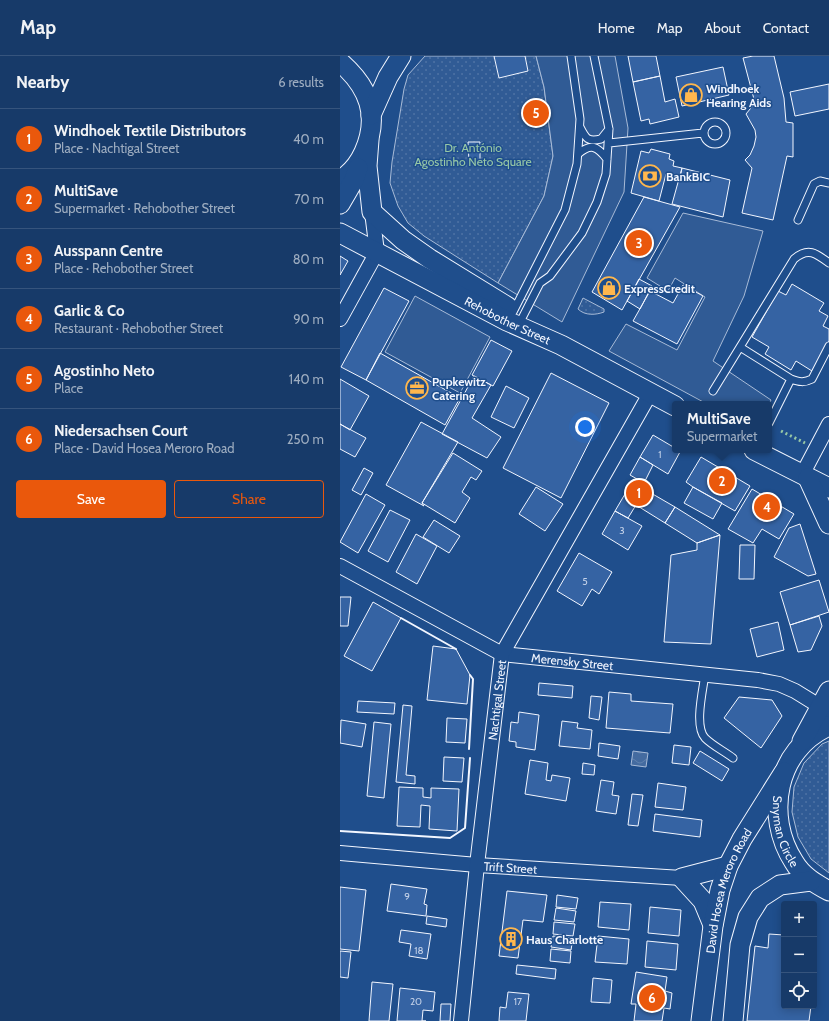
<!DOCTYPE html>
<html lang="en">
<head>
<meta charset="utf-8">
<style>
	:root { --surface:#173a69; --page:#20416f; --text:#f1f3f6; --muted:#9eadc0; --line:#36547d; --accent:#ea580c }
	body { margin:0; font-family:Cabin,sans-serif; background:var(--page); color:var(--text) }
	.controls { position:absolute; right:12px; bottom:12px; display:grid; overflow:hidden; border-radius:4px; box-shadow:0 2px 10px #0003 }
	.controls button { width:36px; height:36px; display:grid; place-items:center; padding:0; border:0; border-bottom:1px solid var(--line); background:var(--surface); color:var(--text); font:20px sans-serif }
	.you { position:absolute; left:245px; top:371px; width:14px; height:14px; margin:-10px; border:3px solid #fff; border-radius:50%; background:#1a73e8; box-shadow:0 0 0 6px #1a73e833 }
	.badge { display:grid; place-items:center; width:26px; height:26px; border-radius:50%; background:var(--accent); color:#fff; font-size:13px; font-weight:700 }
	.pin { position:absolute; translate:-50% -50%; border:2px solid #fff; box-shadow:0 1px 4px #0006 }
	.popup { position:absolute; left:332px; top:345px; width:100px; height:52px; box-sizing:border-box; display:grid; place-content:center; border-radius:4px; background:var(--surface); filter:drop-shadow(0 1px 3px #0005); font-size:13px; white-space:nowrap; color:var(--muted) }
	.popup b { font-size:15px; color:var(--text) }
	.popup::after { content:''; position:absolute; left:50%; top:100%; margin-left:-8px; border:8px solid transparent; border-top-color:var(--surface) }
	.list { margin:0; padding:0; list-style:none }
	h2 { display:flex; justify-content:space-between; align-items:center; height:52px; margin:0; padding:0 16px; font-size:17px }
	h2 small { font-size:13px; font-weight:400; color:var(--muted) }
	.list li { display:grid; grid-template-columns:26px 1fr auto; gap:12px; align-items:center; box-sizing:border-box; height:60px; padding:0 16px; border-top:1px solid var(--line) }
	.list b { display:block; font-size:15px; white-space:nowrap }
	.list p { margin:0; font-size:13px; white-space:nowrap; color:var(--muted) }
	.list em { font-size:13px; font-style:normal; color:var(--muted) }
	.actions { display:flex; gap:8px; padding:12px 16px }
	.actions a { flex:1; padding:9px 0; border:1px solid var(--accent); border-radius:4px; text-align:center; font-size:14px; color:var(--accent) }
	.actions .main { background:var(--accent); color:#fff }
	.icon { flex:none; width:22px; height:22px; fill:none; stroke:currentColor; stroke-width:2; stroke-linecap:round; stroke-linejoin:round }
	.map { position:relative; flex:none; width:489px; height:965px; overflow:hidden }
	header { display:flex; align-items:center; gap:24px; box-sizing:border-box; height:56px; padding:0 20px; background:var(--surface); border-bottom:1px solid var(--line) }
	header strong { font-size:19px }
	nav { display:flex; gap:22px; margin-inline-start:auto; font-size:14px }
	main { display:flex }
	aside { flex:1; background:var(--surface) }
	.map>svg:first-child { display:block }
	.grass { fill:url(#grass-dots); stroke:#a8bbd7 }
	.pitch { fill:#305b95; stroke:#a8bbd7 }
	.water { fill:url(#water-waves); stroke:#a8bbd7 }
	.building { fill:#3563a3; stroke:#f2f6ff }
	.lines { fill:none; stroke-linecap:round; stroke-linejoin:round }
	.lane-casing { stroke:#f2f6ff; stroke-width:9 }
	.street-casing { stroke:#f2f6ff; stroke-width:16 }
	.secondary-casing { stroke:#f2f6ff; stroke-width:21 }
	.lane { stroke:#1f4e8c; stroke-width:7 }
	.street { stroke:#1f4e8c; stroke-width:14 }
	.secondary { stroke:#1f4e8c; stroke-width:19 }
	.hedge { stroke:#97c8a6; stroke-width:3; stroke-dasharray:2 3; stroke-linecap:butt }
	.wall { stroke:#f2f6ff; stroke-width:2 }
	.labels { text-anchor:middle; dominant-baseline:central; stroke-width:3; stroke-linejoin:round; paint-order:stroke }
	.number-label { font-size:10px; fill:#c3d1e8 }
	.poi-label { font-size:12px; font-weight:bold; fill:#f2f6ff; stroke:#1f4e8c; text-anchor:start }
	.park-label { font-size:12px; fill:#97c8a6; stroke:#1f4e8c }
	.street-label { font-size:12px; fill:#f2f6ff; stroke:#1f4e8c }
</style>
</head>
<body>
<header>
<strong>Map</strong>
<nav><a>Home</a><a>Map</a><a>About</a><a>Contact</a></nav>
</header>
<main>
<aside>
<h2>Nearby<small>6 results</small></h2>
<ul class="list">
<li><span class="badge">1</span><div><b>Windhoek Textile Distributors</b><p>Place · Nachtigal Street</p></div><em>40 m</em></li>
<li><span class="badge">2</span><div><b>MultiSave</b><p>Supermarket · Rehobother Street</p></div><em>70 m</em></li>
<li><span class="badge">3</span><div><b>Ausspann Centre</b><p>Place · Rehobother Street</p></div><em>80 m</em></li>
<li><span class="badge">4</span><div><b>Garlic &amp; Co</b><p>Restaurant · Rehobother Street</p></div><em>90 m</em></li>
<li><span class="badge">5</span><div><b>Agostinho Neto</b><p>Place</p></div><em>140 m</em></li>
<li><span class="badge">6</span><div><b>Niedersachsen Court</b><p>Place · David Hosea Meroro Road</p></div><em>250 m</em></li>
</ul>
<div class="actions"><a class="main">Save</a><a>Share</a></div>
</aside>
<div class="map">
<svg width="489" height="965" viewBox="0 0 489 965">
	<defs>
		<pattern id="grass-dots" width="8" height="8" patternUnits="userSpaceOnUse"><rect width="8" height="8" fill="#305b95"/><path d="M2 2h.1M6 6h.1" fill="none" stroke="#4e73a5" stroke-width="1.8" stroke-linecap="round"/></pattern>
		<pattern id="water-waves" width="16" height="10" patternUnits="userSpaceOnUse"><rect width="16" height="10" fill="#446ba0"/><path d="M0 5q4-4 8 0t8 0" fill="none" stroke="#5f81ae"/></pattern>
	</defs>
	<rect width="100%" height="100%" fill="#1f4e8c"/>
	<path class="grass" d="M85 0H196L204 31 213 100 204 140 158 227 84 180 68 167 58 150 50 127 52 106 64 33 68 19Z
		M243 242 264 253V256C256 259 245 260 238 253Z
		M489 685V817L471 803 458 781 452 756 454 731 464 707 482 688Z"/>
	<path class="pitch" d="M196 0H275L288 72 284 136 222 266 158 227 204 140 213 100 204 31Z
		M343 157 423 175 404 240 373 305 431 344 429 348H367L269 295 286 268 337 294 365 241 335 222 328 235 307 222Z
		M75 240 150 281 120 337 45 296Z"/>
	<path class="water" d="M293 695 308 697 306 711 291 709Z"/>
	<path class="building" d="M154 0H185L188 15 159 22Z
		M288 0H316L320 20 293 26Z
		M413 0H434L444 42 446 66 453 67V101L447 100 433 164 402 157 412 112 405 104 410 99 414 90 416 81 415 74 406 58 415 47 403 2Z
		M383 11 389 39 342 50 336 21Z
		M320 20 325 46 335 43 339 61 310 68 309 63 301 65 293 26Z
		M489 28V53L455 60 450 36Z
		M128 86H140V106H129Z
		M311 93 330 98 329 103 334 105 333 110 342 112 340 122 326 118 319 145 291 137 301 95 309 97Z
		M342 112 390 124 383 161 332 148Z
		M304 141 340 151 282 254 252 236Z
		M0 200 8 205 0 219Z
		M299 223 312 230 300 253 287 245Z
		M452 228 484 247 479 255 488 260 483 270 489 273V285L472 315 456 305 451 314 425 298 429 291 412 281 438 235 446 239Z
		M343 229 363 240 337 288 293 265 310 235 333 247Z
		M44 232 69 245 26 324 1 311Z
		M151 284 172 295 153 330 132 319Z
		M40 297 120 342 105 369 26 324Z
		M211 317 269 347 221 442 163 412Z
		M134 320 151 329 132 362 161 381 147 402 102 378Z
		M0 323 29 340 10 374 0 368Z
		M166 330 189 342 174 372 151 361Z
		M81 366 118 386 82 447 84 450 46 429Z
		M0 368 26 382 15 401 0 393Z
		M313 379 335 392V394L340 396 328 418 300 401Z
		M113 397 142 415 136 424 131 421 122 436 130 442 115 467 82 447Z
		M300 401 313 409 304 427 290 419Z
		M361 401 410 430 395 455 353 431 346 426Z
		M24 412 33 417 21 439 12 434Z
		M292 426 335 451 325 467 296 449 288 462 275 455Z
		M196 431 223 448 205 475 179 458Z
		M353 431 382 447 373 463 344 447Z
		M412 433 454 458 439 483 422 473 413 487 388 473Z
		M26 438 45 449 18 497 0 486Z
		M335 451 380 479 357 487 325 467Z
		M50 454 70 464 48 506 28 495Z
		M275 455 302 470 288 494 262 478Z
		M94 464 120 480 109 497 83 481Z
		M460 468 476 518 468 520 434 501 449 472Z
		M76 478 97 490 77 528 56 516Z
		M380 479 371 588 324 586 331 499 357 494V487Z
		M400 489H415L414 523H399Z
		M239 497 272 516 259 538 252 533 242 550 217 535Z
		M479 524 489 556 450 569 440 536Z
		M0 541H11L8 570H0Z
		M33 546 61 562 32 615 4 600Z
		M479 560 482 570 471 594 458 596 450 569Z
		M438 566 444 594 417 601 410 573Z
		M93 590 116 593 130 619 127 648 87 644Z
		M199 627 233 630 232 642 198 639Z
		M269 636 291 638V645L333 648 330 677 266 672Z
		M251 640 262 641 259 664 249 662Z
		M399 641 432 644 442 660 421 692 384 662Z
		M18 645 55 647 54 658 17 656Z
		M63 649 72 650 66 719 75 720V728L56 726Z
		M179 656 199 659 195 694 176 691V686L169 685 171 666 178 667Z
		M107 662 127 663 125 687 106 686Z
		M1 664 26 668 22 691 0 687Z
		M222 665 238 667 237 672 252 674 250 693 219 690Z
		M34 666 51 668 44 742 27 740Z
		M259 687 280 690 278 703 258 700Z
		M334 689 351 691 349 709 332 707Z
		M360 695 389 713 382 725 353 707Z
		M104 701 124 702 122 726 103 725Z
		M190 704 208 707 206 724 211 725 212 719 230 722 226 745 185 738Z
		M243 707 255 709 254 719 242 718Z
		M261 724 274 726 272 739 279 740 276 758 256 755Z
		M318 727 346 731 343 754 315 751Z
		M59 731 83 732V741L91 742V732L119 733 117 775 89 773 90 750 81 749 80 771 57 770Z
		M292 738 303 739 298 770 288 769Z
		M315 758 362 764 360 781 313 775Z
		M51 828 87 833 84 848 87 849 86 860 47 855Z
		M0 831 26 834 19 895 0 893Z
		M167 835 207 839 203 866 183 864 178 902 159 900Z
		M217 839 238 842 236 853 216 851Z
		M260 846 291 848 289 874 258 871Z
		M310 851 341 854 339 880 308 877Z
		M216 852 236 855 234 866 214 864Z
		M87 860 107 863 106 871 86 868Z
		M214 866 235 868 233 880 213 878Z
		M61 874 91 878 87 903 69 900 71 888 59 886Z
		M429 878 444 879V950H471L469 965H407L415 890 428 892Z
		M213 880 233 882 231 894 211 891Z
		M258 880 289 883 287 908 255 906Z
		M307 885 338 888 336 914 305 911Z
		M211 893 231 895 230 907 210 905Z
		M0 895 11 896 8 922 0 921Z
		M177 909 216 913 215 923 176 918Z
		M296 916 327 921 325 935 332 937 330 953 324 952 322 965H294L296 948H291Z
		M253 922 272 924 270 947 251 946Z
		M32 926 53 928 49 965H29Z
		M60 932 95 936 93 955 83 954 82 965H86H57Z
		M168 936 189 938 186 965H159L160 951 166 952Z
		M101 948H111L110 965H100Z"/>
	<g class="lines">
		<g class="lane-casing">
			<path id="lane" d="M364 77a11 11 0 1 1 22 0a11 11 0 1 1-22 0Z
				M240 71C246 83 248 86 261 83L269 73
				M269 87 363 77
				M238 98C251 87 257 90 267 103
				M458 164 474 128 480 125 489 127
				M173 256 225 154 237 108 240 63 231 0
				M178 270 200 227 210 220 242 177 257 146 266 118 269 73 254 0
				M400 291 451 323C459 326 464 327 472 323L489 290
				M373 335 454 203C468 191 476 197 489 207
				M429 367 451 323
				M365 618C363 634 354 670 365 682 373 690 384 695 393 702"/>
		</g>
		<g class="street-casing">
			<g id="street">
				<path d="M0 263 37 196 32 156"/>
				<path d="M462 419 489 368"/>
				<path id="s1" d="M0 510 162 598 418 624 439 628 455 635 489 656"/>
				<path id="s2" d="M0 797 137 809 342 822"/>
				<path id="s3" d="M121 965 137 809 162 598 311 336"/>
			</g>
		</g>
		<g class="secondary-casing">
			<g id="secondary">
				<path d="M0 6C29 31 40 60 24 96 19 107 10 118 0 124"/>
				<path d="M31 59 48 21 61 0"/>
				<path d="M29 84 27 110 32 156 63 184 90 203 168 251"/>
				<path d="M0 148 14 124 18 112"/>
				<path id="s4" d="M0 177 167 265 221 289 335 350"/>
				<path d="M414 394 489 432"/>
				<path d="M468 422 489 468"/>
				<path id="s5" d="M489 670C436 693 424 760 454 806 462 820 476 828 489 835"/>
				<path d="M462 685 489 635"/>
				<path d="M373 869 363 845 342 822 388 810"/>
				<path id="s6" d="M361 965 373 870 380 834 388 810 402 783 444 716"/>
				<path d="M393 965 400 889 408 861 420 842 440 829 471 825"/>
			</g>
		</g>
		<use href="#lane" class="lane"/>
		<use href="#street" class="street"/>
		<use href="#secondary" class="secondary"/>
		<path class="hedge" d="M441 375 465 387"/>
		<path class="wall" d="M61 562 116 593
			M129 693 133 623 130 619
			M0 775 110 782 125 772 130 702"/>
	</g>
	<defs>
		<g id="shop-ring" transform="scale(1.15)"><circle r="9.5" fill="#1f4e8c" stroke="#ffb74d" stroke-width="1.5"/><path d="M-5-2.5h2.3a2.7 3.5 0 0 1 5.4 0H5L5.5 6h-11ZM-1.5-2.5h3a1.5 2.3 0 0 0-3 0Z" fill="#ffb74d"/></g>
		<g id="bank-ring" transform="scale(1.15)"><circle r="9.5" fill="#1f4e8c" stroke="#ffb74d" stroke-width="1.5"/><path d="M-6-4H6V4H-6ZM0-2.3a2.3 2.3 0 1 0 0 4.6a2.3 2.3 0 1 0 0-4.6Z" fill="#ffb74d"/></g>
		<g id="office-ring" transform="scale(1.15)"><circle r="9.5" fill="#1f4e8c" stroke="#ffb74d" stroke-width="1.5"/><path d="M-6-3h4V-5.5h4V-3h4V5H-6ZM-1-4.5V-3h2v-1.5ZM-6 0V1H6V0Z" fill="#ffb74d"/></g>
		<g id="building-ring" transform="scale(1.15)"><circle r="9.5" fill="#1f4e8c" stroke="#ffb74d" stroke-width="1.5"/><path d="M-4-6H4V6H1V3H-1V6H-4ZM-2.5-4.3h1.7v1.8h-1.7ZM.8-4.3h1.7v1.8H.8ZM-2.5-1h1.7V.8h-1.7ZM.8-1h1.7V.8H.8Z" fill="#ffb74d"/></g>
	</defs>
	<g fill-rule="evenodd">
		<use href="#shop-ring" x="351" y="39"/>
		<use href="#bank-ring" x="310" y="120"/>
		<use href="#shop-ring" x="269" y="232"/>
		<use href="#office-ring" x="77" y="332"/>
		<use href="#building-ring" x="171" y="883"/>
	</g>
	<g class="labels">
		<g class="number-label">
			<text x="320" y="398">1</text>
			<text x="282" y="474">3</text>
			<text x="245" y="525">5</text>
			<text x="67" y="840">9</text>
			<text x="79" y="894">18</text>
			<text x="76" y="945">20</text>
			<text x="178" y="945">17</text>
		</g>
		<g class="poi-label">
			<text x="366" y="32">Windhoek<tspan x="366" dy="14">Hearing Aids</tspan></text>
			<text x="326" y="120">BankBIC</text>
			<text x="284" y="232">ExpressCredit</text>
			<text x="92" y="325">Pupkewitz<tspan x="92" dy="14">Catering</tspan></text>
			<text x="186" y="883">Haus Charlotte</text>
		</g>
		<g class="park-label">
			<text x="133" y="91">Dr. António<tspan x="133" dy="14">Agostinho Neto Square</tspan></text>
		</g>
		<g class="street-label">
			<text stroke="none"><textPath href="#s4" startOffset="189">Rehobother Street</textPath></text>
			<text stroke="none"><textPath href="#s1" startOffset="255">Merensky Street</textPath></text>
			<text stroke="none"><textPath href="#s3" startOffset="323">Nachtigal Street</textPath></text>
			<text stroke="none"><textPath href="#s5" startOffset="127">Snyman Circle</textPath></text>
			<text stroke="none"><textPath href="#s2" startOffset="171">Trift Street</textPath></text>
			<text stroke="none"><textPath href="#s6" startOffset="134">David Hosea Meroro Road</textPath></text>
		</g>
	</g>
</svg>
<div class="controls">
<button>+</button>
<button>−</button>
<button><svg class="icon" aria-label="locate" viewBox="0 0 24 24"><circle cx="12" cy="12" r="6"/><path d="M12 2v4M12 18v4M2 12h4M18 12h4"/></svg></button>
</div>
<div class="you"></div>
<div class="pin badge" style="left:299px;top:437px">1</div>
<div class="pin badge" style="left:382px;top:425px">2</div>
<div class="popup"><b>MultiSave</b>Supermarket</div>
<div class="pin badge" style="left:299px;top:187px">3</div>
<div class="pin badge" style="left:427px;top:451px">4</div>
<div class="pin badge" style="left:196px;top:57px">5</div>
<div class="pin badge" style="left:312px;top:942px">6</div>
</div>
</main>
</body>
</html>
